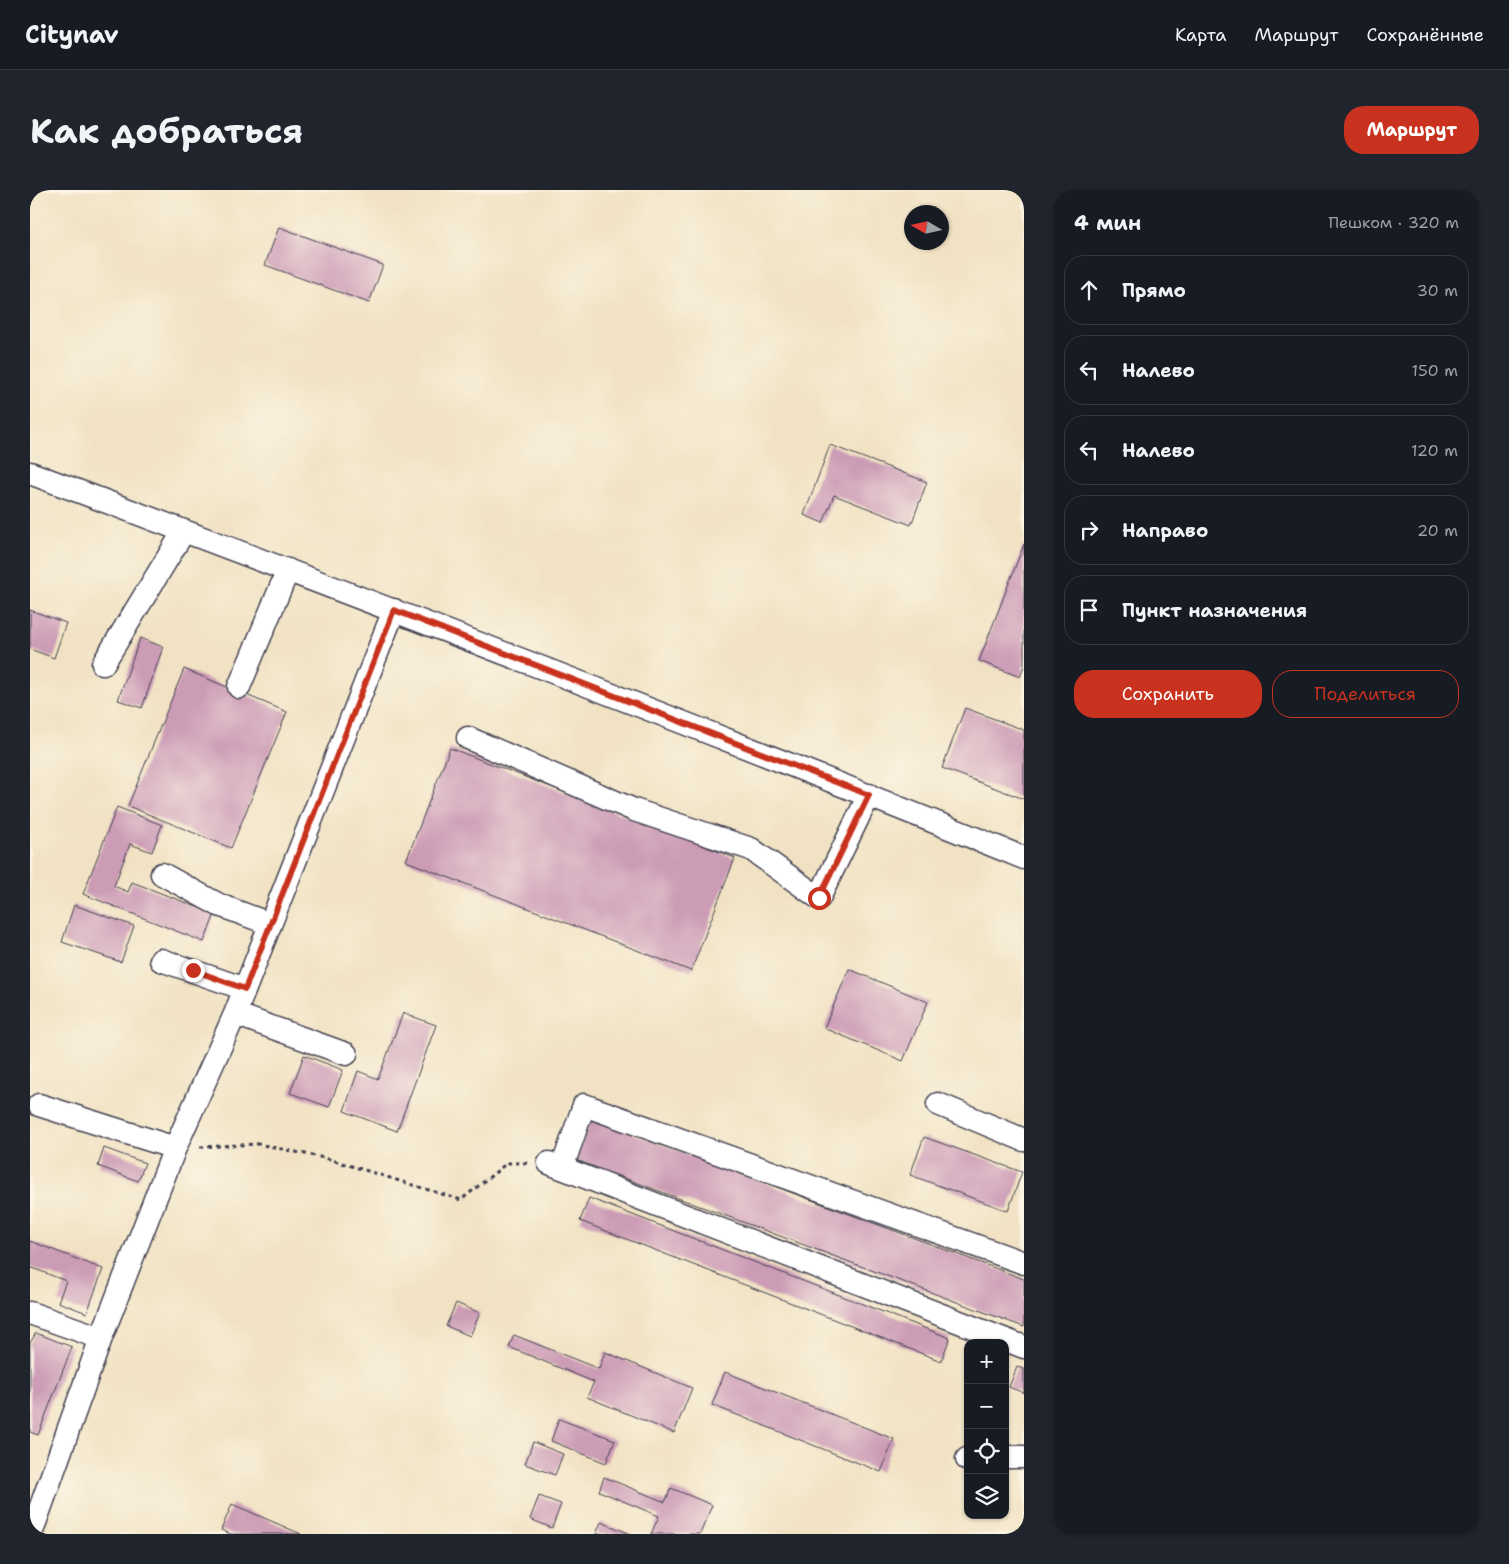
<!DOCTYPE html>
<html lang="ru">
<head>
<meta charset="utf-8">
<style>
	:root { --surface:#171b24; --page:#20242c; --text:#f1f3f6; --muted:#9ea1a6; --line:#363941; --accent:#c8321e }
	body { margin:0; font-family:"Shantell Sans",sans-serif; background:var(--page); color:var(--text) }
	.controls { position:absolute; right:15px; bottom:15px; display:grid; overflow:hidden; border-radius:10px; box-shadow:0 1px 4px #0004 }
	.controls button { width:45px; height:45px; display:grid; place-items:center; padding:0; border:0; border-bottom:1px solid var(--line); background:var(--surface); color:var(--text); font:25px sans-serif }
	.compass { position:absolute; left:874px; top:15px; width:45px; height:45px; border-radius:50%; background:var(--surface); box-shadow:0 1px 4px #0004; rotate:279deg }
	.stop { position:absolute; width:15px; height:15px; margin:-11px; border:4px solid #c8321e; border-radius:50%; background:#fff }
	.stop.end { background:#c8321e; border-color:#fff; box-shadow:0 1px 5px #0008 }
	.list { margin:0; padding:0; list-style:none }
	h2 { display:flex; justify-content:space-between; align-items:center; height:65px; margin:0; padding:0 20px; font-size:21px }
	h2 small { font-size:16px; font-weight:400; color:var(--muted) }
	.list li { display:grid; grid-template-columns:32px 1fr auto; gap:15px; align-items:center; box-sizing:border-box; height:70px; margin:0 10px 10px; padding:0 10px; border:1px solid var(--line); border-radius:20px }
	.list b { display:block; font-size:19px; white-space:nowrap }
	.list em { font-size:16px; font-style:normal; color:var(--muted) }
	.actions { display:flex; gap:10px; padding:15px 20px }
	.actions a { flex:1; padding:11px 0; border:1px solid var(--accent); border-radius:20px; text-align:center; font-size:18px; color:var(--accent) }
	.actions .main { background:var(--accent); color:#fff }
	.icon { flex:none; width:28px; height:28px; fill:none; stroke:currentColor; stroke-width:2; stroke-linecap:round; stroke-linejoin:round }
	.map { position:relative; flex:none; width:994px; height:1344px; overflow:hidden; border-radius:20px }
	header { display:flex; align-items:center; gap:30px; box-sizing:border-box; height:70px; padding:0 25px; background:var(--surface); border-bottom:1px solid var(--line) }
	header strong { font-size:24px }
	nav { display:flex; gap:28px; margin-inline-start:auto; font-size:18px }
	.intro { display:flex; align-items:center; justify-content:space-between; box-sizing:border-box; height:120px; padding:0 30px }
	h1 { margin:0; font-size:35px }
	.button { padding:12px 22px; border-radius:20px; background:var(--accent); color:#fff; font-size:18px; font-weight:700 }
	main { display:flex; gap:30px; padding:0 30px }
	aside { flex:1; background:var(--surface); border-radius:20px; box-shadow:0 1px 4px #0004 }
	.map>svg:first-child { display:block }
	.building { fill:#cc9bb6 }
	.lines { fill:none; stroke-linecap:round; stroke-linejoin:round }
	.minor-casing { stroke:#413f4f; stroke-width:25 }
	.path { stroke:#413f4f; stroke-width:3; stroke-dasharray:4 4; stroke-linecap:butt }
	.minor { stroke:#fff; stroke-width:22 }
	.route { stroke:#c8321e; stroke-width:6 }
</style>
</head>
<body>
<header>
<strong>Citynav</strong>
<nav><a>Карта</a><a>Маршрут</a><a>Сохранённые</a></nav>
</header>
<div class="intro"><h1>Как добраться</h1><a class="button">Маршрут</a></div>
<main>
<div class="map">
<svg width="994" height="1344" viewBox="0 0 994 1344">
	<rect width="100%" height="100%" fill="#fcf5e5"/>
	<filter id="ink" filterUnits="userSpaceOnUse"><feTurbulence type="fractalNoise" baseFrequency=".02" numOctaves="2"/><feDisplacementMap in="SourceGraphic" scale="10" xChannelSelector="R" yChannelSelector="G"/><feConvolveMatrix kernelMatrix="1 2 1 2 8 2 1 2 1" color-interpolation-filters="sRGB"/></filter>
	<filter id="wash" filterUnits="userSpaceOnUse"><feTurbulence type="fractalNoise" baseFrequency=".0096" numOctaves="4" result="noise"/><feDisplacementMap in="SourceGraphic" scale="20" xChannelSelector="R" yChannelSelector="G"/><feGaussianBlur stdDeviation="1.12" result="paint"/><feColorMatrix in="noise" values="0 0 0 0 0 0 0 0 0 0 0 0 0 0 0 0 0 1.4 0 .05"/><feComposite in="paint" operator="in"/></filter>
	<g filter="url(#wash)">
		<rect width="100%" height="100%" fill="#f1e2c3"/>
		<g id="blocks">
			<path class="building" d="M249 37 353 75 339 113 235 75Z
				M800 255 897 292 881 335 804 305 793 333 774 325Z
				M994 354V476L990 487 949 471Z
				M0 420 36 433 24 468 0 459Z
				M110 448 133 457 112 518 88 510Z
				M154 479 257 522 201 658 98 616Z
				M935 518 994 540V609L912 578Z
				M420 558 705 668 661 781 376 671Z
				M87 617 132 635 122 662 100 654 84 696 98 702 102 692 185 724 174 752 53 704Z
				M44 715 104 736 91 772 32 752Z
				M819 779 898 812 873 871 794 838Z
				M373 823 406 835 367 941 314 921 328 881 348 889Z
				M274 865 313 880 299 917 260 903Z
				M561 928 994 1089V1137L546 970Z
				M894 947 992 982 978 1021 880 985Z
				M74 958 115 973 108 991 68 976Z
				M559 1008 920 1148 911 1171 550 1031Z
				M0 1051 73 1079 57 1123 28 1112 36 1091 0 1077Z
				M426 1113 450 1123 440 1146 416 1136Z
				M6 1143 42 1157 8 1245 0 1242V1153Z
				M484 1145 569 1179 575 1162 662 1198 644 1243 557 1207 564 1192 479 1157Z
				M987 1177 994 1179V1203L979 1197Z
				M695 1182 864 1249 851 1282 682 1215Z
				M529 1229 585 1250 576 1273 521 1251Z
				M503 1252 533 1264 525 1285 495 1274Z
				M574 1287 635 1312 641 1298 682 1315 670 1344H621L629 1326 569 1301Z
				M509 1306 531 1314 522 1338 500 1329Z
				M202 1314 271 1344H201L191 1340Z
				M571 1332 601 1344H566Z"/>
		</g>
	</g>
	<g filter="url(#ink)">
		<use href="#blocks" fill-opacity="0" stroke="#413f4f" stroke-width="1"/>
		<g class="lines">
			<g class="minor-casing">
				<path id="minor" d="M0 283C333 408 665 535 994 668
					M73 474 154 341
					M209 497 258 380
					M438 548 604 620 721 659 789 708 839 605
					M132 684 189 715 240 734
					M131 770 215 799
					M205 824 316 864
					M908 914 994 950
					M9 915 145 958
					M519 973 994 1157
					M532 978 554 915 994 1073
					M0 1123 71 1148
					M975 1267H994
					M937 1269H938
					M1 1344 71 1148 145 958 205 824 364 420"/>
			</g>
			<path class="path" d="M170 957 228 954 299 969 431 1010 477 973H499"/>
			<use href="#minor" class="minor"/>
		</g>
	</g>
	<g class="lines" filter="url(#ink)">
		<path class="route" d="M163 780 215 799 364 420 839 605 789 708"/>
	</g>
</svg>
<div class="controls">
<button>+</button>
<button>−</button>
<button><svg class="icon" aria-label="locate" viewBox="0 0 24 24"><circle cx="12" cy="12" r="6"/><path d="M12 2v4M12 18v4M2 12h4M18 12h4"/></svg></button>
<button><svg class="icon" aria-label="layers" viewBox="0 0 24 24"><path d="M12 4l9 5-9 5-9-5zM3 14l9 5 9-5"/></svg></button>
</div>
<svg class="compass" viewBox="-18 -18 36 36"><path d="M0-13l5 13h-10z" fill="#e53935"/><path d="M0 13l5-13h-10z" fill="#9ea1a6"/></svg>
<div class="stop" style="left:789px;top:708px"></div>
<div class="stop end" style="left:163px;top:780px"></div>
</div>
<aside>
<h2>4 мин<small>Пешком · 320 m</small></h2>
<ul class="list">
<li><svg class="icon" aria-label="ahead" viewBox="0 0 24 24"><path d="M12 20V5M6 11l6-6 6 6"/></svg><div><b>Прямо</b></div><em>30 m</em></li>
<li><svg class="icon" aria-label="left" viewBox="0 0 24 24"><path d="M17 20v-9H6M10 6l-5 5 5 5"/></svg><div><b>Налево</b></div><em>150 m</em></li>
<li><svg class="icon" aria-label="left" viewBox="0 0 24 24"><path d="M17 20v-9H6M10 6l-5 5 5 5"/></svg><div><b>Налево</b></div><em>120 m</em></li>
<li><svg class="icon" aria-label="right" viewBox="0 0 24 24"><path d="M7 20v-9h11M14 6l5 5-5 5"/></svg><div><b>Направо</b></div><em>20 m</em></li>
<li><svg class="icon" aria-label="arrive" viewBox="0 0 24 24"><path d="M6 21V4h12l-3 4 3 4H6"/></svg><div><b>Пункт назначения</b></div></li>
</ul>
<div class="actions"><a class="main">Сохранить</a><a>Поделиться</a></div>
</aside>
</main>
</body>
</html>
